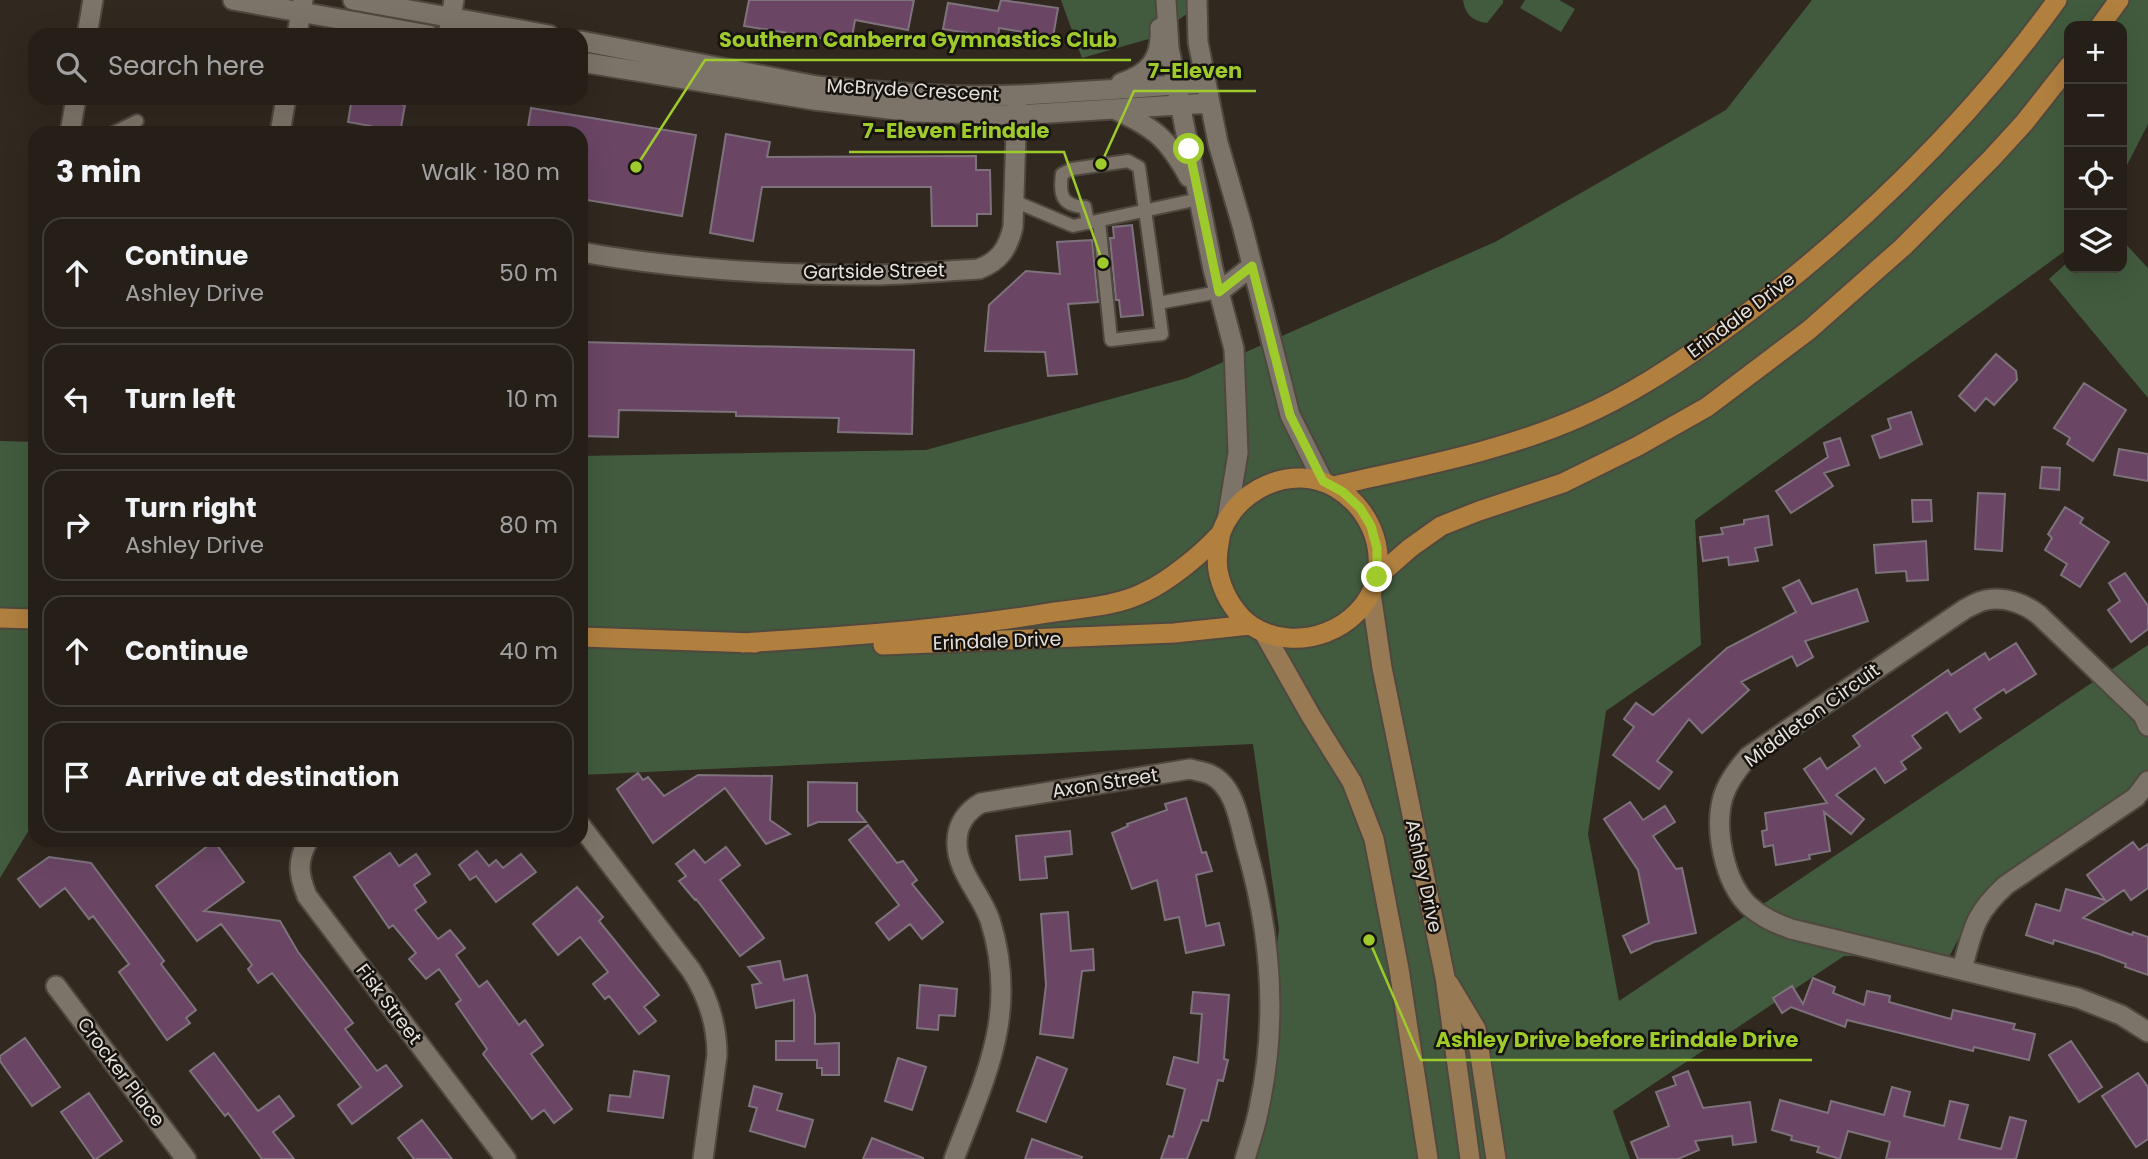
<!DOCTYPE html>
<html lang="en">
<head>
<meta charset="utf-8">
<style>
	:root { --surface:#251f18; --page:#2d2721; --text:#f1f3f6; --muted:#a3a2a2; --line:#423d37 }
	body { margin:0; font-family:Poppins,sans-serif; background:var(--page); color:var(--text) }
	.controls { position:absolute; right:21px; top:21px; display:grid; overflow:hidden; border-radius:14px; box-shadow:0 7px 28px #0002 }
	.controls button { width:63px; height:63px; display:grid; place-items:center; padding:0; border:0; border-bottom:2px solid var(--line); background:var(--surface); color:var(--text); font:35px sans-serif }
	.stop { position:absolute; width:21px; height:21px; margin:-16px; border:5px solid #9fca2c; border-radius:50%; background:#fff }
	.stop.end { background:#9fca2c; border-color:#fff; box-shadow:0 2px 7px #0008 }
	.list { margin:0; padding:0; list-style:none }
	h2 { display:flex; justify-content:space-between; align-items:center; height:91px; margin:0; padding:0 28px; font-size:30px }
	h2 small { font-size:23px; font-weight:400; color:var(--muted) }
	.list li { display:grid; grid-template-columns:46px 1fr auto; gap:21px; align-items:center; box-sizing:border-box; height:112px; margin:0 14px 14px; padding:0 14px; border:2px solid var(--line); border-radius:21px }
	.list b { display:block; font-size:26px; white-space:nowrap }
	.list p { margin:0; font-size:23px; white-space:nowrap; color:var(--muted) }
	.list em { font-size:23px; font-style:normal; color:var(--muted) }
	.icon { flex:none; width:38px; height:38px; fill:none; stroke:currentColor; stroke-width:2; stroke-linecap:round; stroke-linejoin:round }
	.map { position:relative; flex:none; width:2148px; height:1159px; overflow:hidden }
	.search { position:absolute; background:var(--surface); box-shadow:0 7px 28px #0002; left:28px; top:28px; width:560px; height:77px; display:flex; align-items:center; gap:18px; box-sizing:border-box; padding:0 24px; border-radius:21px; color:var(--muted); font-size:26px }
	.panel { position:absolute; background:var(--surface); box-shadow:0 7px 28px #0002; left:28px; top:126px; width:560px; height:721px; border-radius:21px }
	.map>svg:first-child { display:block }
	.green { fill:#425b3e }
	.building { fill:#6a4664; stroke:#7e727c; stroke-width:2 }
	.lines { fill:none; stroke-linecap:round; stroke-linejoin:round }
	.service-casing { stroke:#4e483f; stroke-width:16 }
	.minor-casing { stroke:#4e483f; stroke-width:23 }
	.tertiary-casing { stroke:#4e483f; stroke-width:23 }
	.secondary-casing { stroke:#4e483f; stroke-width:23 }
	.primary-casing { stroke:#4e483f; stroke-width:23 }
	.service { stroke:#7d7469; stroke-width:12 }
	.minor { stroke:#7d7469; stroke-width:19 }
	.tertiary { stroke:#7d7469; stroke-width:19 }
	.secondary { stroke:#977a54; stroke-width:19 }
	.primary { stroke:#b1803f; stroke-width:19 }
	.route { stroke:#9fca2c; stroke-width:9 }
	.labels { text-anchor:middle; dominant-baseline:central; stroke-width:5; stroke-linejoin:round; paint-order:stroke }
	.street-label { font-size:19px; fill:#e6e0da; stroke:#16120e }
	.leader { fill:none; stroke:#9fca2c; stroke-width:2.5 }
	.callout-dot { fill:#9fca2c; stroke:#16120e; stroke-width:2.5 }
	.callout-label { font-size:21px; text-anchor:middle; font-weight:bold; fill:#9fca2c; stroke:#16120e; stroke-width:5; stroke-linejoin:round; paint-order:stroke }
</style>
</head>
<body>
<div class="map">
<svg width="2148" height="1159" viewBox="0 0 2148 1159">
	<rect width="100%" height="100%" fill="#312920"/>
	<path class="green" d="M1061 0H1207L1152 38 1082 58Z
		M1463 0H1503V3L1487 23C1473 21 1465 15 1463 0Z
		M1525 0H1559L1575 9 1561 32 1520 8Z
		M1812 0H2148V124L2122 175V26H2069V248L1695 520 1701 645 1606 711 1588 834 1619 1001 2148 645V777L1977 903 1949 957 1844 956 1613 1111 1630 1159H1249L1279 929 1253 744 581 775V456L926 450 1187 378 1495 242 1726 110Z
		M2122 240 2148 268V398L2049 279 2069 261V268H2122Z
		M0 441 35 442V820L0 878Z"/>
	<path class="building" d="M749 0H914L908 30 855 20 851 43 744 26Z
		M1001 0 1058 8 1053 37 999 28 998 38 943 29 948 3 998 11Z
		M352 98H384V101L405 105 400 133H369L371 126 348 122Z
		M531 108 696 135 682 216 581 199V133H527Z
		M726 134 770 142 767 157 976 156V170H990L991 214H977V226H932L931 187H762L753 241 710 233Z
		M1132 225 1143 315 1121 317 1119 300H1116L1110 238H1114L1113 227Z
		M1092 240 1098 302 1068 304 1077 374 1048 376 1045 352 985 351 989 305 1026 271 1060 274 1057 242Z
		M581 342 914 350 912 434 838 432 839 418 736 416V412L619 410 618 437 581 436Z
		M1996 354 2016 371 2017 380 1994 405 1986 398 1975 411 1959 396Z
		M2084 383 2126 410 2093 461 2067 444 2070 438 2054 428Z
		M1911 412 1922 444 1880 458 1872 436 1891 429 1888 419Z
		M1840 438 1849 465 1824 473 1833 486 1791 513 1776 491 1828 457 1824 443Z
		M2119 449 2148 454V481L2114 475Z
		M2042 467 2060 468 2059 490 2040 488Z
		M1978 493 2005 494 2002 551 1975 549Z
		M1912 500H1931L1932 521 1913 522Z
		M2065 507 2083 518 2080 523 2109 542 2080 587 2061 575 2067 564 2045 550 2052 538 2048 534Z
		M1768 516 1772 545 1755 548 1758 561 1729 565 1728 557 1703 561 1700 537 1723 534 1721 528 1744 524V520Z
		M1926 541 1928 580 1907 581 1906 571 1876 573 1874 545Z
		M2125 573 2148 606V629L2131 642 2108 610 2120 601 2109 583Z
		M1799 580 1812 604 1857 589 1868 621 1805 641 1813 657 1797 666 1792 656 1741 682 1749 690 1702 733 1689 719 1657 761 1672 772 1659 789 1613 755 1634 727 1624 719 1636 703 1653 715 1727 648 1796 612 1783 588Z
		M2016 643 2036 674 2006 693 2004 689 1974 709 1981 718 1960 732 1947 712 1912 736 1921 748 1901 762 1906 769 1885 783 1875 768 1836 795 1864 819 1851 834 1824 812 1830 851 1809 855 1810 859 1776 865 1773 845 1764 847 1762 831 1767 830 1765 813 1827 803 1804 769 1820 758 1827 769 1860 746 1853 736 1948 670 1951 675 1985 653 1989 660Z
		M638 773 643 780 648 777 664 796 698 775 772 776 770 820 790 834 766 844 725 788 653 843 617 789Z
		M808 782 857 783V811L866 822H818L808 826Z
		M1186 798 1202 853 1206 852 1212 871 1196 875 1206 926 1219 923 1224 945 1186 953 1179 917 1165 920 1157 880 1132 889 1112 833 1128 826 1127 824 1167 810 1165 804Z
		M1630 802 1643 820 1665 806 1675 822 1653 836 1676 869 1682 868 1696 933 1654 942 1631 953 1623 936 1649 923 1638 870 1604 819Z
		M868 825 897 863 903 861 917 880 912 884 943 922 922 939 910 924 889 940 876 923 899 905 849 840Z
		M1070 831 1072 854 1045 857 1047 878 1020 880 1016 836Z
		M214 841 244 882 204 911 280 921 298 952 353 1023 345 1029 377 1071 386 1065 402 1086 352 1124 338 1105 361 1087 272 973 258 983 248 969 252 965 221 924 197 941 156 886Z
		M2133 842 2139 850 2148 844V888L2131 900 2124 890 2083 918 2132 935 2133 932 2148 937V975L2125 967 2126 964 2099 954 2054 940 2053 944 2026 935 2036 904 2060 911 2066 889 2105 900 2087 875Z
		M726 847 740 865 720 880 764 938 740 956 696 899 695 900 679 881 686 876 676 864 694 850 705 863Z
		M477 851 489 866 496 860 503 868 521 854 536 872 496 902 476 876 470 880 459 865Z
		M390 853 399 866 416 854 430 874 414 885 426 902 415 910 438 939 450 930 465 948 456 955 479 987 487 981 519 1025 525 1020 543 1045 531 1054 572 1109 554 1123 544 1110 532 1119 483 1054 487 1049 456 1004 461 1000 439 969 426 979 409 959 416 953 393 925 389 928 354 877Z
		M49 857 91 863 164 961 161 964 196 1010 186 1018 190 1023 167 1040 119 972 129 964 93 916 89 919 65 888 40 907 18 879Z
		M577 887 603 917 599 921 659 995 644 1007 656 1021 639 1034 609 996 605 999 593 984 608 972 580 937 558 955 533 924Z
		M1068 912 1071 951 1093 949 1094 970 1082 971 1073 1038 1040 1034 1046 985 1041 914Z
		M780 961 784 980 807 975 815 1015V1044L839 1043V1075H822V1068H817V1060H776V1041H794V1000L756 1008 752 985 761 983 748 967Z
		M1813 978 1835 987 1833 993 1864 1005 1867 991 1890 996 1889 1002 1951 1019 1953 1010 2015 1024 2013 1029 2035 1034 2029 1060 1974 1047 1973 1051 1847 1020 1845 1027 1791 1007 1782 1013 1773 998 1792 986 1803 1004Z
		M920 985 957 989 955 1016 939 1015 938 1030 917 1028Z
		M1193 992 1229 995 1224 1059 1228 1060 1223 1081 1218 1080 1208 1121 1202 1120 1187 1159H1161L1169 1136 1173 1137 1185 1089 1167 1084 1174 1057 1198 1063 1202 1014 1191 1013Z
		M25 1038 60 1087 32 1106 0 1061V1056Z
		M2071 1041 2102 1087 2079 1102 2049 1055Z
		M214 1053 258 1111 279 1096 294 1116 273 1132 294 1159H262L228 1113 225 1116 190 1071Z
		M1037 1057 1067 1069 1046 1122 1017 1111Z
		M898 1058 926 1067 912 1110 885 1101Z
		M634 1071 669 1076 663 1118 608 1111 610 1095 630 1097Z
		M1688 1071 1703 1108 1750 1102 1756 1142 1733 1145 1732 1136 1695 1141 1699 1150 1678 1159H1638L1631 1142 1669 1126 1656 1092 1676 1085 1673 1077Z
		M2138 1073 2148 1087V1139L2136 1147 2102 1096Z
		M754 1086 782 1094 777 1110 813 1120 805 1147 750 1131 757 1108 749 1106Z
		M1892 1087 1910 1092 1904 1116 1944 1126 1950 1101 1968 1105 1959 1139 2001 1149 2010 1117 2026 1121 2016 1159H1886L1890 1142 1848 1131 1840 1159 1817 1152 1819 1147 1791 1140 1792 1136 1772 1130 1780 1100 1828 1113 1831 1101 1884 1115Z
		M89 1093 122 1141 96 1159H94L61 1112Z
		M422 1120 452 1159H414L398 1138Z
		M872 1138 923 1158V1159H863Z
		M1032 1139 1082 1157 1081 1159H1025Z"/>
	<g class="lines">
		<g class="service-casing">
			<path id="service" d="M113 133 137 121
				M1014 201 1073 226 1199 199
				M1099 221 1111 340 1162 334 1158 303
				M1088 223 1085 207C1062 206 1059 195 1062 174L1072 169 1128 161 1139 167 1158 303 1219 292"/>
		</g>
		<g class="minor-casing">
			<path id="minor" d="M87 35 93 0
				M297 35 303 0
				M448 35 454 0
				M70 133 76 98
				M280 133 286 98
				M581 252C676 269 771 275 867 275 904 275 942 271 979 269 1000 261 1008 248 1013 227L1017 100
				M2148 726 2143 715 2039 615C2025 604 2005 596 1986 600 1979 601 1971 606 1965 609L1749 756C1738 768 1728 781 1723 797 1714 829 1724 881 1748 905 1761 917 1775 923 1791 929L2078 998 2121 1015 2148 1032
				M581 826 691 970C708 996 717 1024 717 1055L703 1159
				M308 840C297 862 298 873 307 896L506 1159
				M1962 969C1973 929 1974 914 2006 885L2136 797 2148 781
				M56 986 186 1159
				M954 1159C986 1075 1019 1012 990 920 981 894 956 870 957 842 957 824 967 811 981 803L1190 769C1197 771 1205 772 1211 775 1236 787 1240 826 1247 850 1271 934 1278 1021 1259 1108 1256 1125 1250 1142 1245 1159"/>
		</g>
		<g class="tertiary-casing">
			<path id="tertiary" d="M233 0 429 35
				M353 0 549 35
				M1166 0 1169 48 1189 149 1213 269 1234 349 1238 453 1227 520
				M1197 0 1198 42 1218 143 1242 225 1290 415 1323 481
				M581 41 817 86C884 92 952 98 1020 95 1082 92 1144 87 1206 83
				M581 62 814 100 914 112 1017 115 1210 103
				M1121 83C1149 74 1162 59 1160 28
				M1116 110C1156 129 1167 138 1189 177
				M1219 292 1252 266"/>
		</g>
		<g class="secondary-casing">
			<path id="secondary" d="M1371 593 1382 668 1445 977 1470 1159
				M1264 633 1311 716 1352 782 1374 839 1399 969 1428 1159
				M1449 984 1476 1029 1496 1159"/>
		</g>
		<g class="primary-casing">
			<path id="primary" d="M2100 26 2119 0
				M1334 486C1416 467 1500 452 1578 418 1629 396 1674 366 1719 334 1845 243 1966 127 2057 0
				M1377 577 1410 548 1441 526 1479 511 1563 483 1638 446 1707 407 1809 330 1903 247 1991 159 2024 123 2069 66
				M0 618 35 619
				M581 637 755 643
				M743 643C845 636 947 630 1048 613 1079 608 1116 607 1145 592 1169 581 1203 553 1220 534 1223 530 1224 524 1227 520 1242 494 1272 477 1302 478 1351 480 1388 532 1376 579 1363 630 1297 655 1252 626 1237 616 1225 597 1220 579 1215 564 1218 548 1221 532
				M883 645 1174 633 1250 625"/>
		</g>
		<use href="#service" class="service"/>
		<use href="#minor" class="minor"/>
		<use href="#tertiary" class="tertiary"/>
		<use href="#secondary" class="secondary"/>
		<use href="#primary" class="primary"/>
	</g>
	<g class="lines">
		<path class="route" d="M1189 149 1219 292 1252 266 1290 415 1323 481 1343 492 1360 508 1371 526 1377 548V577"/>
	</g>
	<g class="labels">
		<g class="street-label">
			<text transform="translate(913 90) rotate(3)">McBryde Crescent</text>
			<text transform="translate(874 271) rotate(-1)">Gartside Street</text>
			<text transform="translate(1741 315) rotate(-37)">Erindale Drive</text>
			<text transform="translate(997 641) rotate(-2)">Erindale Drive</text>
			<text transform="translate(1812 715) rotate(-36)">Middleton Circuit</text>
			<text transform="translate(1105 783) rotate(-9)">Axon Street</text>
			<text transform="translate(1424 876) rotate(78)">Ashley Drive</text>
			<text transform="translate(389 1004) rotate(53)">Fisk Street</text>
			<text transform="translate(121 1072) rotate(53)">Crocker Place</text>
		</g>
	</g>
	<path class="leader" d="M636 167L705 60H1131M1101 164L1134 91H1256M1103 263L1064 152H849M1369 940L1421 1060H1812"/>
	<g class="callout-dot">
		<circle cx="636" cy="167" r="7"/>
		<circle cx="1101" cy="164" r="7"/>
		<circle cx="1103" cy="263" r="7"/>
		<circle cx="1369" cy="940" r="7"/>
	</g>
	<g class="callout-label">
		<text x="918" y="47">Southern Canberra Gymnastics Club</text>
		<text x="1195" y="78">7-Eleven</text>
		<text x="956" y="138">7-Eleven Erindale</text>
		<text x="1617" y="1047">Ashley Drive before Erindale Drive</text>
	</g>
</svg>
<div class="controls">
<button>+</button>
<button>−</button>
<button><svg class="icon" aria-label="locate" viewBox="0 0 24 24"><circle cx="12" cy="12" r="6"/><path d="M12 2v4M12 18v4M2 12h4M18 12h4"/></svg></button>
<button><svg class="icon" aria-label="layers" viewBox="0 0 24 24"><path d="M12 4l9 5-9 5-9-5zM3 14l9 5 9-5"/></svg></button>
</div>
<div class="stop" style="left:1189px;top:149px"></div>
<div class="stop end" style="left:1377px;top:577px"></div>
<div class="search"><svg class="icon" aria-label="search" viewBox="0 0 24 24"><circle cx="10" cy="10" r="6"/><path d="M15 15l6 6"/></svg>Search here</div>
<section class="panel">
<h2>3 min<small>Walk · 180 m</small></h2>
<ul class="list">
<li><svg class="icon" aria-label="ahead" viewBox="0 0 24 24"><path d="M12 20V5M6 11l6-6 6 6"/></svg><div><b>Continue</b><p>Ashley Drive</p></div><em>50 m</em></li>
<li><svg class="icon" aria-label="left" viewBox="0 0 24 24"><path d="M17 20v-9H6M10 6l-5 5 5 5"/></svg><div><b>Turn left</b></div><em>10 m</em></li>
<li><svg class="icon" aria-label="right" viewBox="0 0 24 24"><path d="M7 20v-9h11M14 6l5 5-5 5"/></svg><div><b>Turn right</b><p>Ashley Drive</p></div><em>80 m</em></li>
<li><svg class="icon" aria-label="ahead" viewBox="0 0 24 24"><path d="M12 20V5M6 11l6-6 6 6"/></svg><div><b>Continue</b></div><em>40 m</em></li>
<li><svg class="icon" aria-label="arrive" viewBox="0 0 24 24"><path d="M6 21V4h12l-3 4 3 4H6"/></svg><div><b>Arrive at destination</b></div></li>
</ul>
</section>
</div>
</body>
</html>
